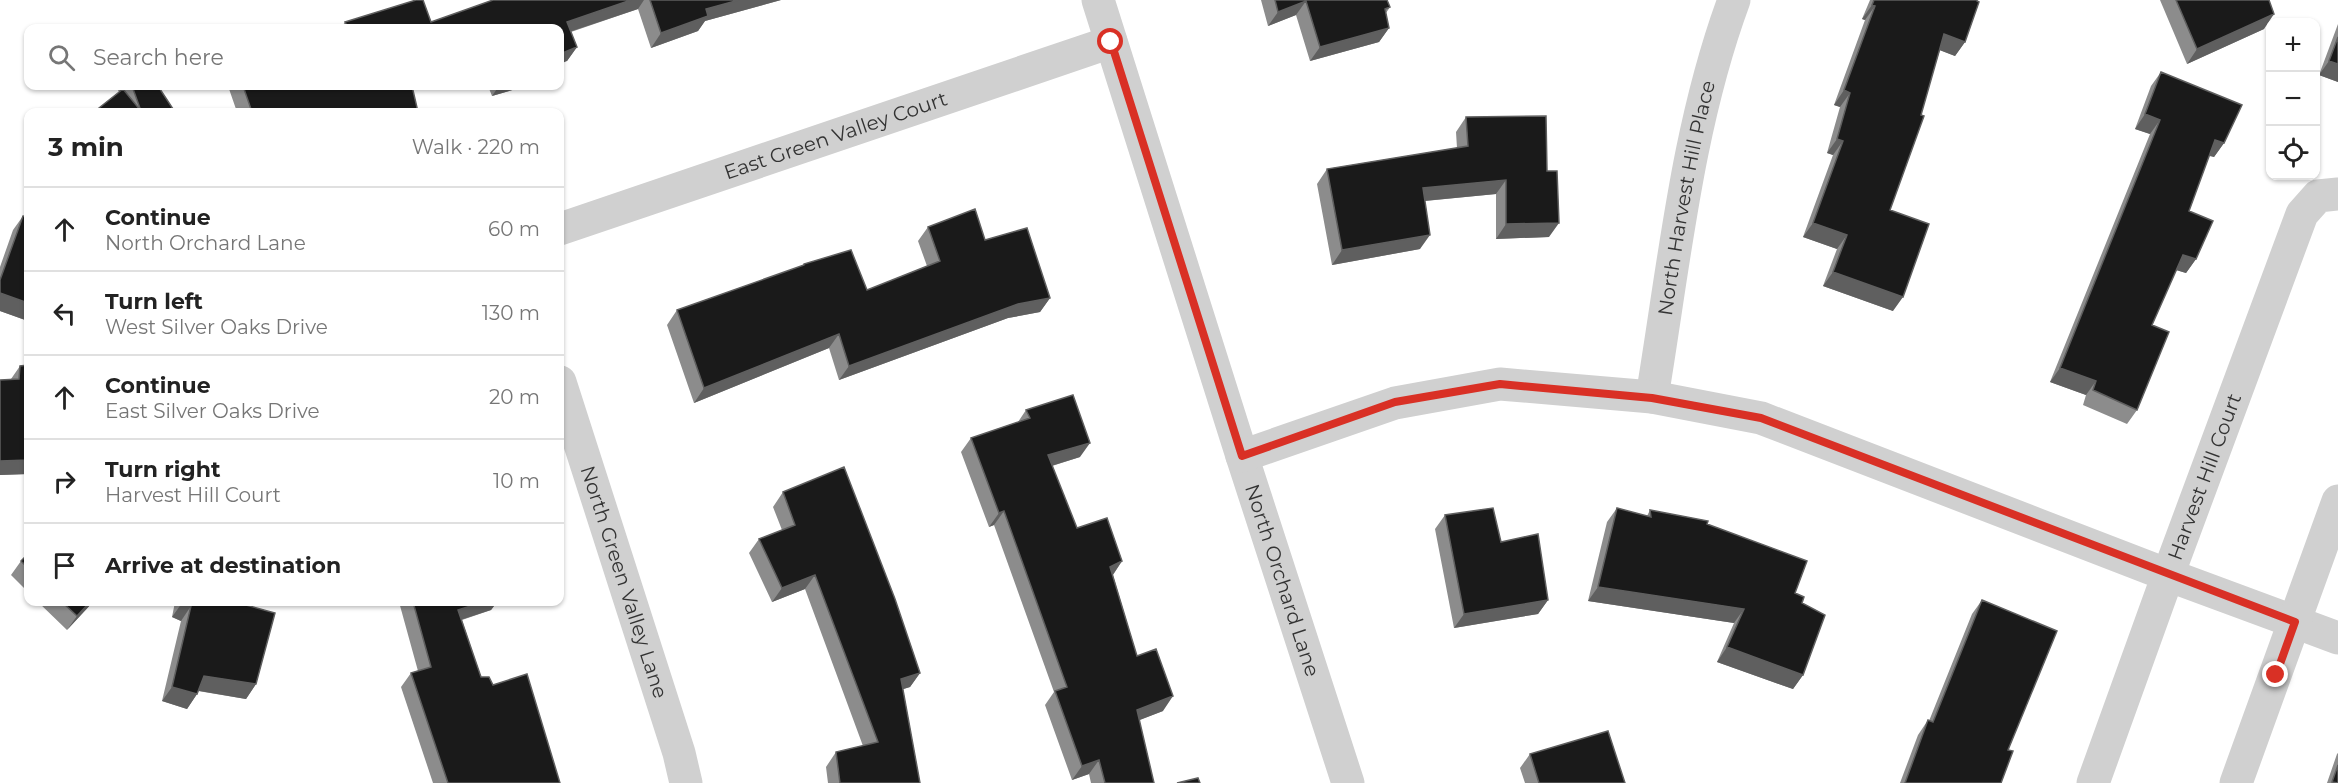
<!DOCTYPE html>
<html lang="en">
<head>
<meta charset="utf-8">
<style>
	:root { --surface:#fff; --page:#f6f6f6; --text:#222; --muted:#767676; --line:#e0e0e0 }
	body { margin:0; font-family:Montserrat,sans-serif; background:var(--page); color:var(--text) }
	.controls { position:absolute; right:18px; top:18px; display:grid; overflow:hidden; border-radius:12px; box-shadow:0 2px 4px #0004 }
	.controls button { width:54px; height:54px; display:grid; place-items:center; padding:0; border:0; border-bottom:2px solid var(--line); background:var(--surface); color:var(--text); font:30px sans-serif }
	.stop { position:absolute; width:18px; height:18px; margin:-14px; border:4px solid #d93025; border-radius:50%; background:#fff }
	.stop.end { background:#d93025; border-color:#fff; box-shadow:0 2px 6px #0008 }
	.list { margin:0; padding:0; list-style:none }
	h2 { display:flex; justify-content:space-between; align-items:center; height:78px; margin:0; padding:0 24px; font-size:26px }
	h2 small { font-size:20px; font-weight:400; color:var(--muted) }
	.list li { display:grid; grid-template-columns:39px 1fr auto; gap:18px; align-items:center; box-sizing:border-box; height:84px; padding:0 24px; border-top:2px solid var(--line) }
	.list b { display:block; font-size:22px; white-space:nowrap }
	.list p { margin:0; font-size:20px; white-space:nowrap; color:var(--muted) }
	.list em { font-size:20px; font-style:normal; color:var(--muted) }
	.icon { flex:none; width:33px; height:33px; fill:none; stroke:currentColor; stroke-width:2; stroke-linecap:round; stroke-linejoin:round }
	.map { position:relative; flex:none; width:2338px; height:783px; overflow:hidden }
	.search { position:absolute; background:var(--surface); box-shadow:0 2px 4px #0004; left:24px; top:24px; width:540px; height:66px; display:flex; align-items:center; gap:15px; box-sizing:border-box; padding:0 21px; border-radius:12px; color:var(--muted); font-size:22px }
	.panel { position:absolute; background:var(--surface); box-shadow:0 2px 4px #0004; left:24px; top:108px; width:540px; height:498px; border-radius:12px }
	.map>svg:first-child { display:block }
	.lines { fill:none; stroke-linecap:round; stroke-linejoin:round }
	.minor { stroke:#d0d0d0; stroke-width:33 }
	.wall { fill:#8c8c8c }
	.shaded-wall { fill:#5f5f5f }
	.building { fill:#1a1a1a; stroke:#5f5f5f; stroke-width:1.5 }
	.route { stroke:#d93025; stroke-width:8 }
	.labels { text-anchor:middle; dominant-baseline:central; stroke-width:6; stroke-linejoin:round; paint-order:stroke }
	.street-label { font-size:20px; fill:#333; stroke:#fff }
</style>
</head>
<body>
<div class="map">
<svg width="2338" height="783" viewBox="0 0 2338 783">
	<rect width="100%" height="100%" fill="#fff"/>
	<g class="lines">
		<g class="minor">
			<path id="s1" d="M1098 0 1242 456 1348 783"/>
			<path id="s2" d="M560 229 1111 42"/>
			<path id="s3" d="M560 382 679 753 686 783"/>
			<path id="s4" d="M1652 397C1674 265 1687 127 1734 0"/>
			<path d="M1242 456 1395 403 1500 384 1652 397 1761 418 2168 575 2338 638"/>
			<path id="s5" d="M2093 783 2168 575 2302 214 2318 196 2338 194"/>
			<path d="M2236 783 2338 501"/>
		</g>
	</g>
	<path class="wall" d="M493 0H781L705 21 698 31 651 48 638 9 571 32 577 47 567 61 560 28H341L345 22H431Z
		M1261 0H1387L1390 7 1386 13 1389 28 1379 42 1310 61 1296 15 1268 26Z
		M1870 0H1977L1965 42 1955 56 1940 50 1890 210 1893 311 1823 286 1837 249 1803 237 1833 155 1827 153 1840 107 1834 105 1865 20 1862 19Z
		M2160 0H2269L2264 29 2187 64Z
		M2338 24V82L2319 75Z
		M2161 72 2224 143 2214 157 2209 156 2189 211 2196 259 2186 273 2176 270 2152 325 2137 410 2127 424 2083 405 2086 395 2050 382 2150 134 2135 129 2151 86Z
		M116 86H158L175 112H94L119 92Z
		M228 86H412L418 112H237Z
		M488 86H526L492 96Z
		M1466 117 1549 237 1496 239V194L1425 201 1420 249 1332 265 1317 184 1327 169 1457 148 1456 132Z
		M23 216 28 217V321L0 311V267L13 230Z
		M928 227 985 240 1050 298 1040 312 1008 318 839 380 829 348 694 403 667 325 677 310 802 266 804 264 867 290 927 266 918 241Z
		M28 365V474L0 475 11 379 20 366Z
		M1026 410 1080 457 1052 466 1077 528 1122 561 1113 575 1137 656 1163 711 1139 720 1154 783H1091L1089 774 1072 780 1045 705 1054 692 994 525 989 527 961 452 971 438 1018 422Z
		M783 492 920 673 910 687 903 689 920 783H828L826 767 836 752 863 746 805 589 772 602 749 553 759 539 782 530 773 507Z
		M1617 508 1647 516 1650 510 1707 524 1795 593 1802 603 1803 675 1793 689 1717 662 1734 623 1588 601 1607 522Z
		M1445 515 1501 542 1548 600 1538 614 1454 628 1435 529Z
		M28 554V592L11 575 21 561Z
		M1982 600 2008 750 2001 783H1900L1918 735 1928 720 1929 721 1972 614Z
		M38 602H93L67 630Z
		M175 602H235L256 684 246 699 198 691 197 694 187 709 162 701 181 621 172 617Z
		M399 602H497L491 610 462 620 481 677 493 685 560 783H433L401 687 411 673 418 671Z
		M2338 753V783H2327L2337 754Z
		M1530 754 1625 783H1525L1520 768Z"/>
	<path class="shaded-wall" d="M631 0H644L638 9 560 35 567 22Z
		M739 0H781L705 21 698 31 651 48 661 33 706 9Z
		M1306 1 1296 15 1268 26 1278 12Z
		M1872 5 1875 6 1865 20 1862 19Z
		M2274 14 2264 29 2187 64 2197 49Z
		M1389 28 1379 42 1310 61 1320 47Z
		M1944 34 1965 42 1955 56 1934 48Z
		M577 47 567 61 560 64V54Z
		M2329 61 2338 64V82L2319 75Z
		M499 86H526L492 96Z
		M1844 90 1850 93 1840 107 1834 105Z
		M2145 114 2160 120 2150 134 2135 129Z
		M1837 139 1843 141 1833 155 1827 153Z
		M2215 140 2224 143 2214 157 2205 154Z
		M1506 180 1496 194 1413 202 1423 188Z
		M1559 223 1549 237 1496 239 1506 224Z
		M1813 223 1847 235 1837 249 1803 237Z
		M1430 235 1420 249 1332 265 1342 250Z
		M2183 255 2196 259 2186 273 2173 269Z
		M1833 272 1903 297 1893 311 1823 286Z
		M0 293 28 303V321L0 311Z
		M1050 298 1040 312 1008 318 839 380 849 366 1018 304Z
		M839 334 829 348 694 403 704 388Z
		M2060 368 2096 381 2086 395 2050 382Z
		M1090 443 1080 457 1038 470 1048 455Z
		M28 460V474L0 475V461Z
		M1004 511 994 525 989 527 999 513Z
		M1122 561 1112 576 1110 567Z
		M815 575 805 589 772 602 782 588Z
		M1598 587 1744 609 1734 623 1588 601Z
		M1548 600 1538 614 1454 628 1464 614Z
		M90 602H93L67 630 77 616Z
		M483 602H497L491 610 448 624 458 610Z
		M182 603 191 606 181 621 172 617Z
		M1727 647 1803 675 1793 689 1717 662Z
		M920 673 910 687 891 693 901 679Z
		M204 676 256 684 246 699 194 690Z
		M172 687 197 694 187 709 162 701Z
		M1173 696 1163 711 1127 725 1137 710Z
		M1099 760 1089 774 1072 780 1082 766Z"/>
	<path class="building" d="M416 0H423L431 22 493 0H631L567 22 577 47 560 54V28H348L345 22Z
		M650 0H739L706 9 708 16 661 33Z
		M1275 0H1387L1390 7 1385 9 1389 28 1320 47 1306 1 1278 12Z
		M1874 0H1977V1L1979 2 1965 42 1944 34 1921 115 1924 116 1890 210 1929 224 1903 297 1833 272 1847 235 1813 223 1843 141 1837 139 1850 93 1844 90 1875 6 1872 5Z
		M2176 0H2269L2274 14 2197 49Z
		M2338 37V64L2329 61Z
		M2161 72 2242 105 2224 143 2215 140 2189 211 2213 221 2196 259 2183 255 2152 325 2169 332 2137 410 2093 390 2096 381 2060 368 2160 120 2145 114Z
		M132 86H158L175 112H94L123 89 141 111Z
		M243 86H412L418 112H252Z
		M1546 116 1547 171H1557L1559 223 1506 224V180L1423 188 1430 235 1342 250 1327 169 1468 146 1466 117Z
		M975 209 985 240 1027 228 1050 298 1018 304 849 366 839 334 704 388 677 310 804 265V264L851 250 867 290 940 261 928 227Z
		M23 216 28 217V303L0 293V280Z
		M28 365V460L0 461V380L19 379 20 366Z
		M1073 395 1090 443 1048 455 1077 528 1107 518 1122 561 1110 567 1137 656 1156 649 1173 696 1137 710 1154 783H1105L1099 760 1082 766 1055 691 1067 687 1004 511 999 513 971 438 1030 418 1026 410Z
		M844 467 895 599 920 673 901 679 920 783H840L836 752 878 742 815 575 782 588 759 539 795 525 783 492Z
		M1493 508 1501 542 1538 534 1548 600 1464 614 1445 515Z
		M1617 508 1651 517 1650 510 1708 521 1707 524 1807 561 1795 593 1804 597 1802 603 1825 615 1803 675 1727 647 1744 609 1598 587Z
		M28 554V568L21 561Z
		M1982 600 2057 631 2008 750 2013 751 2001 783H1905L1928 720 1933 722Z
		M62 602H90L77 616Z
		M182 602H235L275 613 256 684 204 676 197 694 172 687 191 606 182 603Z
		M413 602H483L458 610 481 677H489L493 685 527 674 560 783H448L411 673 431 667Z
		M1608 731 1625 783H1539L1530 754Z
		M2338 765V783L2332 782Z
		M1198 778 1200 783H1177Z"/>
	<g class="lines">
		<path class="route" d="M1111 42 1242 456 1395 402 1500 384 1652 398 1761 418 2295 622 2276 675"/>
	</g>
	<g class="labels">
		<g class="street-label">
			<text stroke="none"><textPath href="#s2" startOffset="291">East Green Valley Court</textPath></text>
			<text stroke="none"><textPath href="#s4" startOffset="202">North Harvest Hill Place</textPath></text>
			<text stroke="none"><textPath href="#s5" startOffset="326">Harvest Hill Court</textPath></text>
			<text stroke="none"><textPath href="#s1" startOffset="609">North Orchard Lane</textPath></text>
			<text stroke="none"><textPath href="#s3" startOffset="210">North Green Valley Lane</textPath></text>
		</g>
	</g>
</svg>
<div class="controls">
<button>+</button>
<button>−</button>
<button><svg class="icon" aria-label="locate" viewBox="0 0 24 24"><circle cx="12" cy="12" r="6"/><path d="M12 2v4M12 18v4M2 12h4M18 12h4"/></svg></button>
</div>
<div class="stop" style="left:1111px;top:42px"></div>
<div class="stop end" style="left:2276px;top:675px"></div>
<div class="search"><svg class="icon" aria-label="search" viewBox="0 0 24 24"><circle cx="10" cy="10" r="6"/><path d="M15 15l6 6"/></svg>Search here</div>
<section class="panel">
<h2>3 min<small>Walk · 220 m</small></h2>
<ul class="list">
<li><svg class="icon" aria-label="ahead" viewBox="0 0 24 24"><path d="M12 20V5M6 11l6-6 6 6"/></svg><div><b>Continue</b><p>North Orchard Lane</p></div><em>60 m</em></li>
<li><svg class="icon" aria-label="left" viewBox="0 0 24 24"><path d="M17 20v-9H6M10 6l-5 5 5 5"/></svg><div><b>Turn left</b><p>West Silver Oaks Drive</p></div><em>130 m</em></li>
<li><svg class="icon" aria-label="ahead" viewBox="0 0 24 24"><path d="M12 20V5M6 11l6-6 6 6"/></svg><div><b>Continue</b><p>East Silver Oaks Drive</p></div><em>20 m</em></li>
<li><svg class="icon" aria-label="right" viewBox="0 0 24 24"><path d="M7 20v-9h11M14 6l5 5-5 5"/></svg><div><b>Turn right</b><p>Harvest Hill Court</p></div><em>10 m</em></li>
<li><svg class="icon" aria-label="arrive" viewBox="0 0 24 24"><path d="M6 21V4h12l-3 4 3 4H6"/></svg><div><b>Arrive at destination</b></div></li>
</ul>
</section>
</div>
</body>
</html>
